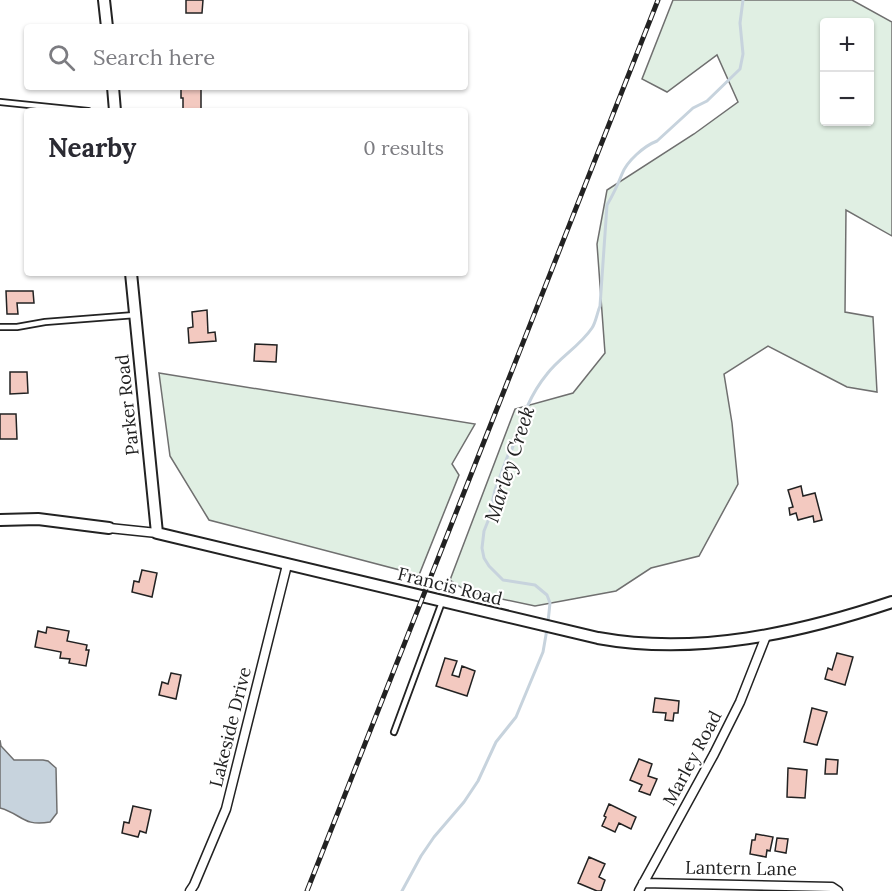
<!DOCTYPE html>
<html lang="en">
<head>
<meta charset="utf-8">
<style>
	:root { --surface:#fff; --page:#f7f7f7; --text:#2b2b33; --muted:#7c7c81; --line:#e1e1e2 }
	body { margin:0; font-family:Lora,serif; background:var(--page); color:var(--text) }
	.controls { position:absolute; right:18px; top:18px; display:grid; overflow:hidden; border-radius:6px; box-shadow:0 2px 4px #0004 }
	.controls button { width:54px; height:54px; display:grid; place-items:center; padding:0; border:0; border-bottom:2px solid var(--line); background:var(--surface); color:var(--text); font:30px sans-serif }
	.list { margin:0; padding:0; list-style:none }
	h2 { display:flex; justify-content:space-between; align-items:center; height:78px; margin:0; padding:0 24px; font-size:26px }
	h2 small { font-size:20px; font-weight:400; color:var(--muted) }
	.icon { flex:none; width:33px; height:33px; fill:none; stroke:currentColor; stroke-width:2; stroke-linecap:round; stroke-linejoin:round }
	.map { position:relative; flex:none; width:892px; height:891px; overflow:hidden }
	.search { position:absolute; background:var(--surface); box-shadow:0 2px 4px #0004; left:24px; top:24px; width:444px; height:66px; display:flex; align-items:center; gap:15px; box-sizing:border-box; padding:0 21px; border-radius:6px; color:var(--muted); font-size:22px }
	.panel { position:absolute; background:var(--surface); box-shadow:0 2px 4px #0004; left:24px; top:108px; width:444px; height:168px; border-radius:6px }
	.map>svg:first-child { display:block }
	.green { fill:#e0efe3; stroke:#6f6f6f; stroke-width:1.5; fill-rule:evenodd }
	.water { fill:#c7d3dd; stroke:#6f6f6f; stroke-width:1.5 }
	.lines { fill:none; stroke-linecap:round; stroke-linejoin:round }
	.stream { stroke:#c7d3dd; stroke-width:3 }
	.building { fill:#f3c9c0; stroke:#222; stroke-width:1.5 }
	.service-casing { stroke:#222; stroke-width:8 }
	.minor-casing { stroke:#222; stroke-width:11 }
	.tertiary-casing { stroke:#222; stroke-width:14 }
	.service { stroke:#fff; stroke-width:4.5 }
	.minor { stroke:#fff; stroke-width:8 }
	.tertiary { stroke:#fff; stroke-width:10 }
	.rail-casing { stroke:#222; stroke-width:5 }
	.rail { stroke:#fff; stroke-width:3; stroke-dasharray:9; stroke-linecap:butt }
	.labels { text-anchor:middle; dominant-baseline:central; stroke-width:4.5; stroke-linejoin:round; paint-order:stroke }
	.street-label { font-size:18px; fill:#222; stroke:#fff }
	.water-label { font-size:20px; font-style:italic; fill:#222; stroke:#fff }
</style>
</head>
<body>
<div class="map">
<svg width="892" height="891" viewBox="0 0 892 891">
	<rect width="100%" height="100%" fill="#fff"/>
	<path class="green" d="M673 0H852L892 22V236L846 210 845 312 873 317 877 392 847 387 768 346 724 374 732 423 738 484 699 556 651 568 616 591 535 606 468 592 450 580 515 409 573 393 605 353 597 244 607 190 694 134 738 102 717 55 667 92 642 79ZM870 22V122H824V22Z
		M159 373 475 424 452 464 459 475 419 575 209 520 170 456Z"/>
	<path class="water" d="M0 740 1 746 14 760H43L48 761 56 768 57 813 50 822C23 827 22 814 0 808Z"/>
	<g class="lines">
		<path class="stream" d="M548 622 550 603 547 595 535 585 503 580 489 566 484 558 482 548 484 531 488 521 495 490 508 455 512 449C521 422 528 397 547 374 560 357 580 346 592 328 596 322 597 313 600 306L607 205C613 195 618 184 622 174 627 161 644 146 657 141L693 108 707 101 740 69 743 54 740 23 743 0
			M402 891 421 856 434 837 464 802 478 781 496 742 516 717 543 652 547 629"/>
	</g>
	<path class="building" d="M186 0H203L202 13H186Z
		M181 87H201V111H183V98H181Z
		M6 291H33L34 303H17L18 314H7Z
		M207 310 208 333 215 332 216 341 189 343 188 328 193 327 192 312Z
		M255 344 277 345 276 362 254 361Z
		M10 372H27L28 393 10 394Z
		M0 414H16L17 439H0Z
		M801 486 803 496 815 493 822 520 814 522 813 516 798 520 796 513 790 515 789 508 793 507 788 490Z
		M142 570 157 573 152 597 132 592 134 581 139 582Z
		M47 627 69 631 67 641 87 645 86 650H89L86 666 69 663 70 659 60 658 61 652 35 647 38 631 46 633Z
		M837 653 853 657 845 685 825 679 828 668 832 670Z
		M445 658 457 661 452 675 459 677 462 666 475 671 467 696 436 686Z
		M171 673 181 675 176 699 159 695 162 682 168 684Z
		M655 698 679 701 678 713H674L673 721 665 720 666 713 653 712Z
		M812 708 827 712 817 745 804 742Z
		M639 759 652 764 648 776 657 779 650 795 639 791 642 785 630 780Z
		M826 759 838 760 837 774H825Z
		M788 768 807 770 805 798 787 797Z
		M609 804 636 817 631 829 619 823 615 832 602 826 606 817 604 816Z
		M133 806 151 810 146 833 140 831 138 837 122 833 124 822 129 823Z
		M756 834 773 837 770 851 767 850 766 857 750 854 752 840H755Z
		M777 838 788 839 786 853 775 851Z
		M589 857 605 864 599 877 605 880 601 891H597L578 883Z"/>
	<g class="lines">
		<g class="service-casing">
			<path id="service" d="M0 102 88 111
				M0 327H17L45 322 135 315
				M394 732 442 602"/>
		</g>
		<g class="minor-casing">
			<path id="minor" d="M109 528 157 533
				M643 883 832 887 838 891
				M190 891 194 885 226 809 287 565
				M639 891 714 754 740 702 766 636"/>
		</g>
		<g class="tertiary-casing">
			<path id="tertiary" d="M104 0 107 27
				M113 87 115 111
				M131 273 157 533 598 638C697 656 799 633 892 602
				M0 520 38 519 109 528"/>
		</g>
		<use href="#service" class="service"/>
		<use href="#minor" class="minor"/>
		<use href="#tertiary" class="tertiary"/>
		<g class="rail-casing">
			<path id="rail" d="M307 891 658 0"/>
		</g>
		<use href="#rail" class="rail"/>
	</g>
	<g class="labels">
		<g class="street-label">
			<text transform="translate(127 405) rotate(-96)">Parker Road</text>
			<text transform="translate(450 586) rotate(14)">Francis Road</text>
			<text transform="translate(230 727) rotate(-76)">Lakeside Drive</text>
			<text transform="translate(692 758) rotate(-62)">Marley Road</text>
			<text transform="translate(741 868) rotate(1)">Lantern Lane</text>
		</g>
		<g class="water-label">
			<text transform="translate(509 464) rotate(-72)">Marley Creek</text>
		</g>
	</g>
</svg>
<div class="controls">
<button>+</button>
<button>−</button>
</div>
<div class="search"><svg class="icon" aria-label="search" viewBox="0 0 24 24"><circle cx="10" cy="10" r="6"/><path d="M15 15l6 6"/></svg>Search here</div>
<section class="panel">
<h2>Nearby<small>0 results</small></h2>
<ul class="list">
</ul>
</section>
</div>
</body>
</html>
